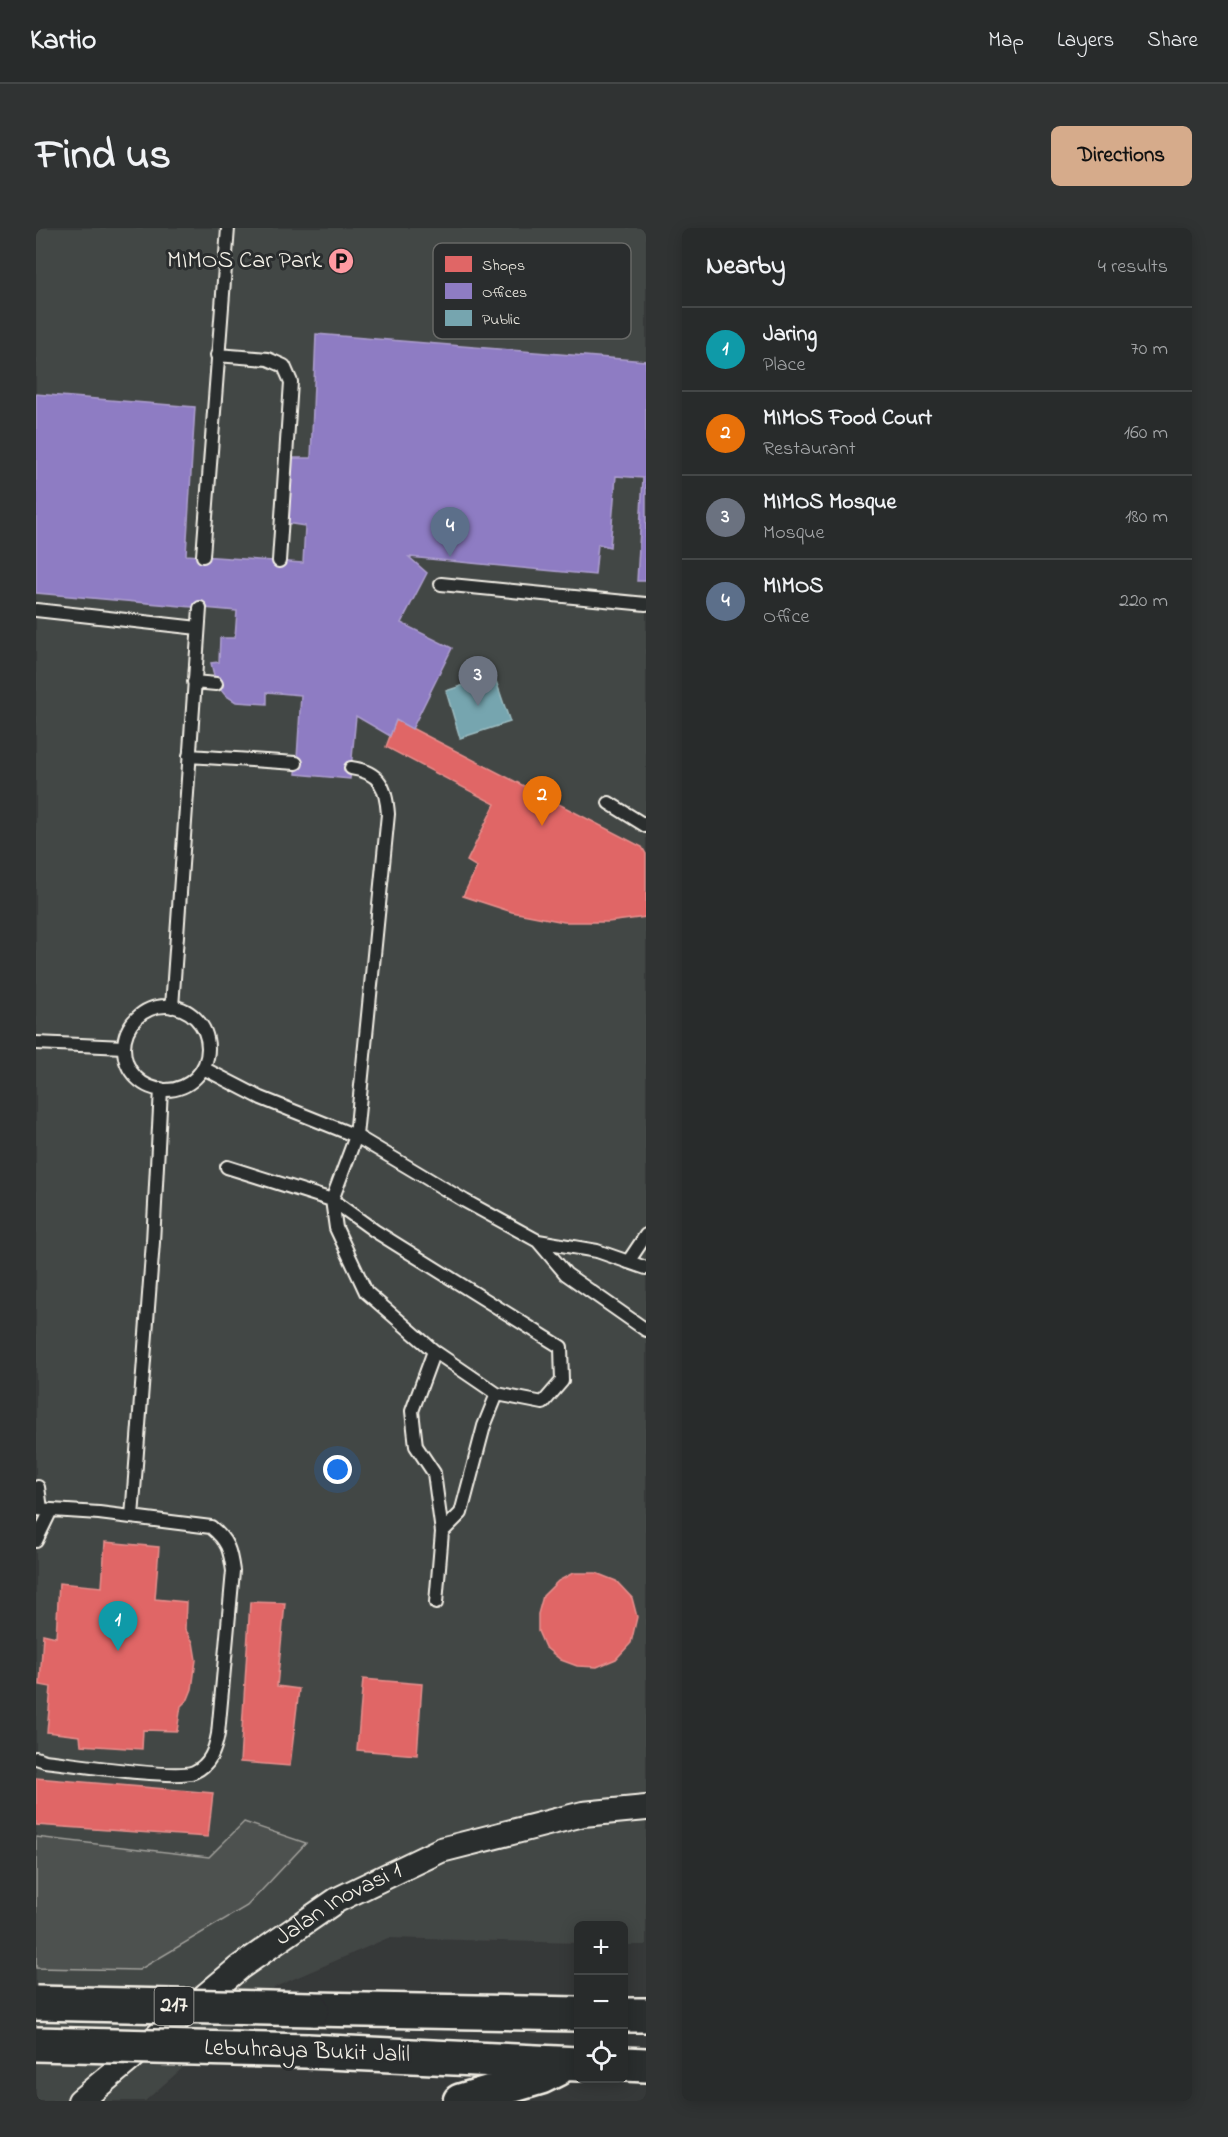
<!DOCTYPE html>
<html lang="en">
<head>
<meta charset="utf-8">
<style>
	:root { --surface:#282b2b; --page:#303333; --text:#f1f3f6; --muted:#a5a7a9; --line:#444747; --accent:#d6ab8b }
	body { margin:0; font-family:"Indie Flower",sans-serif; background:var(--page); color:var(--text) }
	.controls { position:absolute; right:18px; bottom:18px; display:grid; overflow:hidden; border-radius:9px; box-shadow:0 3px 15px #0003 }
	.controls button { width:54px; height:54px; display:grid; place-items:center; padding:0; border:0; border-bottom:2px solid var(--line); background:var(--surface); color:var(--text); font:30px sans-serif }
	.you { position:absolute; left:302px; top:1242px; width:21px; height:21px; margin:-15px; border:4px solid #fff; border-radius:50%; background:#1a73e8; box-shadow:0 0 0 9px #1a73e833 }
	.badge { display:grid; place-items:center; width:39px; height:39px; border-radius:50%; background:var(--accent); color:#fff; font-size:20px; font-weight:700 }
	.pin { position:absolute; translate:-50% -50px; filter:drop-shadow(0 2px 3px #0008) }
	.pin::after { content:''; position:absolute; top:32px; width:21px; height:18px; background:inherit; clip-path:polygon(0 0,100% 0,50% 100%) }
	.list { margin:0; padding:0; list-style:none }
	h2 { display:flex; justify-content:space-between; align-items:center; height:78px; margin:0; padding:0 24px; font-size:26px }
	h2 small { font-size:20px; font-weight:400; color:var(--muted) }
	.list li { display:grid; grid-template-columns:39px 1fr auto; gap:18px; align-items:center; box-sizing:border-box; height:84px; padding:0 24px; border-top:2px solid var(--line) }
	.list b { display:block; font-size:22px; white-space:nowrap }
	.list p { margin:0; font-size:20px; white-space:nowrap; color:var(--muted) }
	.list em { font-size:20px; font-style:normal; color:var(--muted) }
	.icon { flex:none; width:33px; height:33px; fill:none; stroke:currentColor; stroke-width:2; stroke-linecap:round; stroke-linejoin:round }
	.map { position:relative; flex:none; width:610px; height:1873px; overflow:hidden; border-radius:9px }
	header { display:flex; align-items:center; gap:36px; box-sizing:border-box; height:84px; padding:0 30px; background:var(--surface); border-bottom:2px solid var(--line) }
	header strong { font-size:28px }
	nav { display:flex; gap:33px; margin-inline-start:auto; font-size:21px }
	.intro { display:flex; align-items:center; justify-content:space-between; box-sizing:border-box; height:144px; padding:0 36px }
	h1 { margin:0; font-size:42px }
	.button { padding:15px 27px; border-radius:9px; background:var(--accent); color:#111; font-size:21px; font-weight:700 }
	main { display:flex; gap:36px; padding:0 36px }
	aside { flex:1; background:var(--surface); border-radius:9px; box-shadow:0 3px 15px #0003 }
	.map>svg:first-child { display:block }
	.built { fill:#434645 }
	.green { fill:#4e514f; stroke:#a1a19c; stroke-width:1.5 }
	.shops { fill:#e06666; stroke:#e6908d; stroke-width:1.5 }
	.offices { fill:#8e7cc3; stroke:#ad9fce; stroke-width:1.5 }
	.public { fill:#76a5af; stroke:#9cbcc0; stroke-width:1.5 }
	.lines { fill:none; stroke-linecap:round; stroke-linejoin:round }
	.lane-casing { stroke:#f4f1e8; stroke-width:16 }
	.street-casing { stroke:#f4f1e8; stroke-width:28 }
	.highway-casing { stroke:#f4f1e8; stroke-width:38 }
	.lane { stroke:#2a2d2e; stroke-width:12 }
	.street { stroke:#2a2d2e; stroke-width:24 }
	.highway { stroke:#2a2d2e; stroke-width:33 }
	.highway-bridge-casing { stroke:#f4f1e8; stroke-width:38; stroke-linecap:butt }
	.highway-bridge { stroke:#2a2d2e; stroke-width:33 }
	.labels { text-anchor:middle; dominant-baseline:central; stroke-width:6; stroke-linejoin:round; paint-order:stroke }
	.shield { fill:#2a2d2e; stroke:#b7b6b0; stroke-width:1.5 }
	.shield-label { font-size:22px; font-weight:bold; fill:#f4f1e8 }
	.poi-label { font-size:24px; fill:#f4f1e8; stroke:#2a2d2e; text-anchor:end }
	.street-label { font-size:24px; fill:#f4f1e8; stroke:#2a2d2e }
	.key { fill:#2a2d2e; stroke:#676866; stroke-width:1.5 }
	.key-label { font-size:16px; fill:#f4f1e8 }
</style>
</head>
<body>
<header>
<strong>Kartio</strong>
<nav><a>Map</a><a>Layers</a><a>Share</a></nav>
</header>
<div class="intro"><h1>Find us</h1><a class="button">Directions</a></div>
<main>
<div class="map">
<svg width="610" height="1873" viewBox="0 0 610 1873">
	<rect width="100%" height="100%" fill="#363939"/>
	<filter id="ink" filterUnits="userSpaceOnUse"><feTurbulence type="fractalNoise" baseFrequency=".0167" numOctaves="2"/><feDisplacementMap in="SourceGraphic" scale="12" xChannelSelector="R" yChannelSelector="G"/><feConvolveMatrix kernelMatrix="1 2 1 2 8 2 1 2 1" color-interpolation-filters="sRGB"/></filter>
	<g filter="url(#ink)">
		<path class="built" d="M0 0H610V1717H588V1698H542V1715L352 1710 239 1759 109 1873H0Z"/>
		<path class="green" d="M208 1594 270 1615 211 1678 103 1742 0 1740V1609L173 1629Z"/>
		<path class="shops" d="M360 492 606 619 610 626V689L572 694H528L476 684 427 668 441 639 431 633 459 576 350 519Z
			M69 1314 123 1319 119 1371 150 1374 149 1401 157 1414 160 1432 156 1461 152 1471 145 1478 141 1503 107 1502 106 1521 45 1517 44 1508 11 1504 15 1459 4 1457 7 1406 20 1409 23 1355 66 1359Z
			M537 1345H560L580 1353 596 1370 601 1389 595 1415 580 1431 561 1439 541 1438 525 1432 509 1419 502 1403V1386L507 1368 522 1353Z
			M214 1374 249 1375 241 1458 263 1461 254 1538 204 1534Z
			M327 1451 386 1456 381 1527 321 1522Z
			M0 1550 177 1565 172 1609 0 1597Z"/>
		<path class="offices" d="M280 106 610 133V353H601L607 250 580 248 574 319 562 316 559 347 373 329 391 345 365 395 416 420 376 501 360 492 354 508 320 488 314 551 260 546 265 467 231 464V476L200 474 189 467 180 456 175 435 183 434 184 410H199L201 383 0 365V166L159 179 150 327 267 335 269 298 250 295 254 230H275Z"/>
		<path class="public" d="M458 447 474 494 424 510 410 463Z"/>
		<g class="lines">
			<g class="lane-casing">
				<path id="lane" d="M181 127 232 131 248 138 255 154 243 333
					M167 328 192 0
					M405 356 610 376
					M0 382 162 400
					M158 454 180 456
					M153 528 260 535
					M315 540C344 544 350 559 352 586L320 908 296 972 339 1003 525 1119 526 1153 507 1175 461 1166 448 1198 425 1285 406 1304 400 1375
					M573 575 610 598
					M88 820a42 42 0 1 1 84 0a42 42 0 1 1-84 0Z
					M136 779 164 380
					M0 815 88 819
					M167 840 225 870 320 908 429 973 502 1013 561 1023 610 1040
					M191 939 296 972 300 1000 330 1064 398 1123 376 1183 380 1218 398 1245 406 1304
					M502 1013 530 1046 610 1102
					M592 1034 610 1007
					M398 1123 461 1166
					M2 1259 5 1281
					M0 1281 63 1285 175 1299C192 1313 194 1322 197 1343L182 1506C179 1522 174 1537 158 1544 139 1552 36 1536 9 1533L0 1530
					M96 1289 117 1014 125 861
					M0 1313 15 1282"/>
			</g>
			<g class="street-casing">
				<g id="street">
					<path id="s1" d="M44 1873 204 1739 301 1672 405 1622 547 1586 610 1580"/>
				</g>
			</g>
			<g class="highway-casing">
				<path id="highway" d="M276 1781 542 1786
					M588 1787H610
					M271 1823 542 1836
					M588 1836 610 1837
					M424 1873 505 1849 521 1841"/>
			</g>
			<use href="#lane" class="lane"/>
			<use href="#street" class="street"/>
			<use href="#highway" class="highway"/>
			<g class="highway-bridge-casing">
				<path id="highway-bridge" d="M0 1775 276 1781
					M0 1816 271 1823"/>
			</g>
			<use href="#highway-bridge" class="highway-bridge"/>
		</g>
	</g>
	<defs>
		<g id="parking-disc" transform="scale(1.35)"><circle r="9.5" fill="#ff9aa2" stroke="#2a2d2e"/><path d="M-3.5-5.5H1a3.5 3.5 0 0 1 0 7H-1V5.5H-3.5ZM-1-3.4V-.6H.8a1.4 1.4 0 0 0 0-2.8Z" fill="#111"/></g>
	</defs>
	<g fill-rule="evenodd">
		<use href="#parking-disc" x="305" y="33"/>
	</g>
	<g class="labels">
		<rect class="shield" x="118.5" y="1759" width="39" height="38" rx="4.5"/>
		<g class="shield-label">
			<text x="138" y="1778">217</text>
		</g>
		<g class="poi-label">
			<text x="286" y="33">MIMOS Car Park</text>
		</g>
		<g class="street-label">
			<text stroke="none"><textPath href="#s1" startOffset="326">Jalan Inovasi 1</textPath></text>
			<text transform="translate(271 1824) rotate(2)">Lebuhraya Bukit Jalil</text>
		</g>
	</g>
	<rect x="397" y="15" width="198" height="96" rx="9" class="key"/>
	<rect x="409" y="28" width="27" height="16" fill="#e06666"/>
	<rect x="409" y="55" width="27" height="16" fill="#8e7cc3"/>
	<rect x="409" y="82" width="27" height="16" fill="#76a5af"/>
	<g class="key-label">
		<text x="446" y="42">Shops</text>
		<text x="446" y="69">Offices</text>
		<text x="446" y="96">Public</text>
	</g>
</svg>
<div class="controls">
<button>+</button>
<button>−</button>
<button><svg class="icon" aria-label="locate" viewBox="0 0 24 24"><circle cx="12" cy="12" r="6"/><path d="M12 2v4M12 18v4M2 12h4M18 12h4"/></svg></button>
</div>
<div class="you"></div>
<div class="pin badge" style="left:82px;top:1423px;background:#0f9aa8">1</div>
<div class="pin badge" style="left:506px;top:598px;background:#e8710a">2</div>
<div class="pin badge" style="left:442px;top:478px;background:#6b7280">3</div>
<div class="pin badge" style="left:414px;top:329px;background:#5c6f8a">4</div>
</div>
<aside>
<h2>Nearby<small>4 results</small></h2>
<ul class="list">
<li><span class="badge" style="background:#0f9aa8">1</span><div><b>Jaring</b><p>Place</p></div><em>70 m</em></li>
<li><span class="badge" style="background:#e8710a">2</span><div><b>MIMOS Food Court</b><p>Restaurant</p></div><em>160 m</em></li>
<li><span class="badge" style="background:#6b7280">3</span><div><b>MIMOS Mosque</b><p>Mosque</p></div><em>180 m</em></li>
<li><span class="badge" style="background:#5c6f8a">4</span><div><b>MIMOS</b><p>Office</p></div><em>220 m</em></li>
</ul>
</aside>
</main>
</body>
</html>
